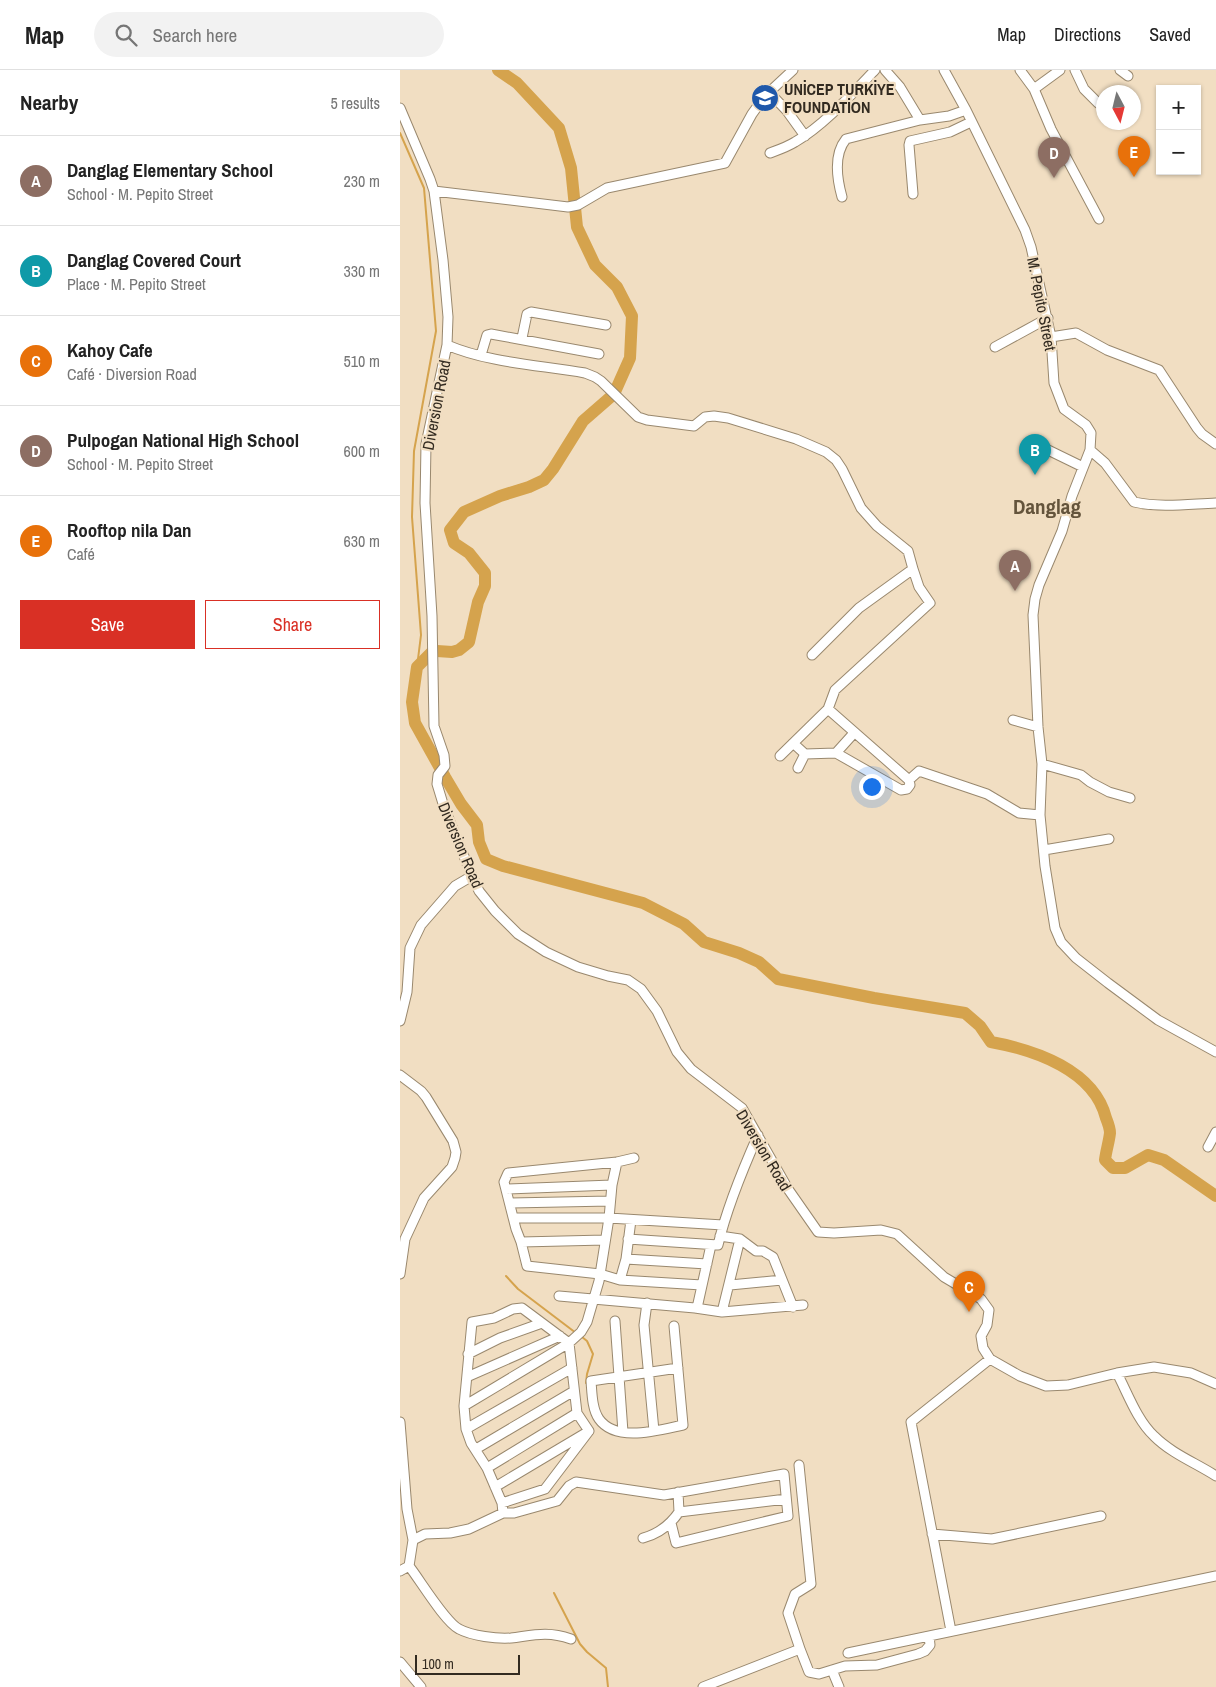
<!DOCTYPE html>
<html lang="en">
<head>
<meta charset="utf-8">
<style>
	:root { --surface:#fff; --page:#f2f2f2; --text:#222; --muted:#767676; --line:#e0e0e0; --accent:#d93025 }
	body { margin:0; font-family:"Archivo Narrow",sans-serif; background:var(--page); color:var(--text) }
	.controls { position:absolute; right:15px; top:15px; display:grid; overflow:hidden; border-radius:0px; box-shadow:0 1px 4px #0004 }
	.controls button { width:45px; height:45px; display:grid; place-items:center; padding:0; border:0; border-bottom:1px solid var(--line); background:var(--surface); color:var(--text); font:25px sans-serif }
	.compass { position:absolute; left:696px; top:15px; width:45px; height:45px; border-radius:50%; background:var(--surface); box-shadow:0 1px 4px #0004; rotate:173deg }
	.scale { position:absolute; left:15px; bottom:12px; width:105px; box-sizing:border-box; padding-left:5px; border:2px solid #322a20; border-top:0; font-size:14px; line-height:18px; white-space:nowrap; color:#322a20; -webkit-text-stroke:4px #f1dec2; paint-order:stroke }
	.you { position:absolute; left:471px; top:716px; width:18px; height:18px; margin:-12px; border:4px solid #fff; border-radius:50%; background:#1a73e8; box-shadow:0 0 0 8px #1a73e833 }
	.badge { display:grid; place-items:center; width:32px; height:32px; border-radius:50%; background:var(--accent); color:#fff; font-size:16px; font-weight:700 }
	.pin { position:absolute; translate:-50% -41px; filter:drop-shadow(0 1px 2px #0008) }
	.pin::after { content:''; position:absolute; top:26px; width:18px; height:15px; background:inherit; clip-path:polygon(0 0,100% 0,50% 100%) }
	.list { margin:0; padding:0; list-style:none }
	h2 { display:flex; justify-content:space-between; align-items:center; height:65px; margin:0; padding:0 20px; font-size:21px }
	h2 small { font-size:16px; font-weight:400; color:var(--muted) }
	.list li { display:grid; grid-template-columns:32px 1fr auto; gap:15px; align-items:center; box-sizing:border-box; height:90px; padding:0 20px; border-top:1px solid var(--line) }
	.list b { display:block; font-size:19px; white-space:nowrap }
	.list p { margin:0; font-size:16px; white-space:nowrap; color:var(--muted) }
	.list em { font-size:16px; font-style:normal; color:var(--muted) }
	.actions { display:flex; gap:10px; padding:15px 20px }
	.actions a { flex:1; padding:11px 0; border:1px solid var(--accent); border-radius:0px; text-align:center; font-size:18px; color:var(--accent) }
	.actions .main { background:var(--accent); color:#fff }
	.icon { flex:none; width:28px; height:28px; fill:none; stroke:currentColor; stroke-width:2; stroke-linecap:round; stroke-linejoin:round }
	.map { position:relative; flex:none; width:816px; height:1617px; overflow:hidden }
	header { display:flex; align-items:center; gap:30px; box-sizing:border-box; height:70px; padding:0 25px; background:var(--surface); border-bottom:1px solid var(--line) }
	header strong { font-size:24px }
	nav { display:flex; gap:28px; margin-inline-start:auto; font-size:18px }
	.search { width:350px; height:45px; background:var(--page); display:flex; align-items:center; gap:12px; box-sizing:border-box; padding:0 18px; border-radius:28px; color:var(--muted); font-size:19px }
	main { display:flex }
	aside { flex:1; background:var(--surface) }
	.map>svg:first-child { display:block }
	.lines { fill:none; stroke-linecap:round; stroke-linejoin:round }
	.stream { stroke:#d5a34d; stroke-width:2 }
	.river { stroke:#d5a34d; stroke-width:12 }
	.minor-casing { stroke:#99886e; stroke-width:11 }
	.minor { stroke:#fff; stroke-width:9 }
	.labels { text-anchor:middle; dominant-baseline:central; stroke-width:4.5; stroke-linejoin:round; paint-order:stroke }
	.poi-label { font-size:16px; font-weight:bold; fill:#322a20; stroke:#f1dec2; text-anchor:start }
	.street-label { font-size:16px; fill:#322a20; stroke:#f1dec2 }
	.district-label { font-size:21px; font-weight:bold; fill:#64543c; stroke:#f1dec2 }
</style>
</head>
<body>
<header>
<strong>Map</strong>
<div class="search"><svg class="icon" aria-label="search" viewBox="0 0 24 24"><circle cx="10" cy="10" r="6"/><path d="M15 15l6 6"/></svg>Search here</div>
<nav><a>Map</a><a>Directions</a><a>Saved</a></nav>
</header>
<main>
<aside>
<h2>Nearby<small>5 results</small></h2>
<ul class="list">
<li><span class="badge" style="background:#8d6e63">A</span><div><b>Danglag Elementary School</b><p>School · M. Pepito Street</p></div><em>230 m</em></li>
<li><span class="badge" style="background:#0f9aa8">B</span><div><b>Danglag Covered Court</b><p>Place · M. Pepito Street</p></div><em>330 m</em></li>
<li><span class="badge" style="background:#e8710a">C</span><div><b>Kahoy Cafe</b><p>Café · Diversion Road</p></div><em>510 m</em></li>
<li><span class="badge" style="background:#8d6e63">D</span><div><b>Pulpogan National High School</b><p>School · M. Pepito Street</p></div><em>600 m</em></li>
<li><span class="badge" style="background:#e8710a">E</span><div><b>Rooftop nila Dan</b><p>Café</p></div><em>630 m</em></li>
</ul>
<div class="actions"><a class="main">Save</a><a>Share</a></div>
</aside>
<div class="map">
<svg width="816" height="1617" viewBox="0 0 816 1617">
	<rect width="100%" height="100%" fill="#f1dec2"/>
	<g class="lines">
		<path class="stream" d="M0 63 24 118 36 261 14 381 12 447 21 565 17 597
			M106 1206 118 1219 176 1263
			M182 1267 187 1271 193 1284 187 1304 186 1313
			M154 1523 180 1574 187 1582 206 1598 208 1617"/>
		<path class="river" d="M37 581 52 582 59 580 69 572 78 532 85 516V503L69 483 54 473 50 460 64 442 100 426 129 417 144 410 153 399 183 351 214 324 230 288 232 246 217 217 195 195 177 157 171 98 159 58 117 13 98 0
			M32 582 17 597 12 632 15 653 45 707 61 734 77 755 79 772 86 789 103 796 243 833 284 854 304 872 339 883 359 892 378 909 474 928 565 943 580 956 591 972C635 980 694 1000 706 1048 708 1053 710 1059 710 1063 709 1072 706 1081 705 1090L713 1098H725L748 1085 764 1090 816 1126"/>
		<g class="minor-casing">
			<path id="minor" d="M485 0 500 17 520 50
				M544 0 566 40 625 160 631 177 651 267 654 313 664 339 686 355 691 363 690 380 672 426 662 461 639 515 635 529 633 545 638 657 642 694 640 745 645 796 655 858 661 872 676 888 708 913 758 950 816 982
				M620 0 634 19 651 59 699 149
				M675 0 684 19 698 33
				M720 0 728 6
				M634 19 660 0
				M369 22 387 41 405 66
				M0 38 30 109 34 121 43 190 48 247 47 275 26 374 25 433 32 546 34 656 44 685 45 696 38 705 37 714 44 737 72 806 79 821 95 841 118 864 146 882 178 897 208 906 228 910 241 919 257 941 277 982 291 999 342 1038 388 1119 418 1162 434 1163 481 1160 497 1164 544 1207 581 1229 589 1240 587 1255 581 1266 583 1278 590 1289 620 1306 646 1316 668 1315 717 1303 754 1297 791 1303 816 1314
				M370 83C378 80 387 77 395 72 423 56 452 24 475 0
				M34 121 168 137 178 135 207 118 325 93 352 44 365 26 393 0
				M513 124 509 75 510 71 550 62 571 52
				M442 127C437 109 433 85 446 69L520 50 549 46 566 40
				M651 267 676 263 707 280 759 300 797 358 802 364 816 374
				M122 268 127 244 131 242 206 255
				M47 275C89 293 140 295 185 303L195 307 201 311 238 347 247 350 294 356 305 347 314 346 328 348 396 369 426 382 436 390 442 399 461 438 477 456 508 481 513 499 519 517 530 533 435 620 428 639
				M595 277 648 248
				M81 285 87 265 91 264 199 284
				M644 378 683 397
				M690 380 705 393 734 432C761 438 789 434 816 433
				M412 585 459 538 513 499
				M613 650 638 657
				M393 673 405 684 436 683 501 720 507 719 510 715 509 710 519 701 587 724 619 743 640 745
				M436 683 454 663
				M380 686 428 639 509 710
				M642 694 681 705 690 712 709 722 730 728
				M398 698 405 684
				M644 780 709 769
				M0 951 7 922 10 878 21 855 55 816 72 806
				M0 1005 21 1021 26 1027 53 1071 56 1082 55 1088 52 1097 24 1128 5 1169 0 1204
				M808 1077 816 1062
				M234 1088 217 1092 108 1103 104 1112 116 1159 121 1172 127 1196 200 1204 220 1210 302 1215
				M106 1119 212 1115
				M111 1133 210 1131
				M114 1148H209L323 1155
				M320 1166 340 1169 356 1181H363L373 1187 393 1237
				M228 1169 318 1175C327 1137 342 1101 358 1065
				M121 1172 205 1170
				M226 1189 307 1194
				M220 1210 226 1189 231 1150
				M330 1215 382 1210
				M159 1226 295 1238 322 1242 403 1235
				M247 1233 244 1255 254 1361
				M297 1238 311 1175
				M322 1242 340 1169
				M215 1251 223 1362
				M274 1256 283 1355C259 1360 216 1373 199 1349 192 1339 192 1323 191 1311L278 1298
				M68 1284 100 1268 142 1253
				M717 1303C728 1324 737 1350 754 1366 772 1384 796 1393 816 1406
				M67 1307 160 1266
				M64 1336 169 1273 181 1262 187 1252 199 1211 209 1148 212 1115 217 1092
				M0 1352 7 1439 13 1470 9 1496C20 1510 45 1552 59 1559 72 1566 97 1569 111 1568 135 1565 147 1561 171 1569
				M66 1359 172 1298
				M76 1379 174 1321
				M399 1395 411 1514 395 1524 388 1543 400 1579 409 1602 419 1604 445 1596 477 1595 518 1584 525 1581 530 1575 529 1566
				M87 1398 177 1343
				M95 1417 184 1364
				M102 1433 145 1419 189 1361
				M279 1442 386 1429
				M103 1443 102 1433 87 1398 71 1373 66 1359 64 1336 72 1252 94 1248 113 1239 122 1238 169 1273 177 1343 189 1361
				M532 1464 592 1469 701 1446
				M243 1468C258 1464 270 1455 279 1442L278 1422
				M13 1470 25 1464 50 1463 69 1459 103 1443H114L157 1431 169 1416 176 1412 264 1425 384 1404 388 1446 276 1473 271 1453
				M0 1501 9 1496
				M551 1561 511 1352 590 1289
				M448 1583 816 1506
				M0 1592 21 1617
				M432 1600 439 1617
				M303 1617 400 1579"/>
		</g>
		<use href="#minor" class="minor"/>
	</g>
	<defs>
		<g id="school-disc" transform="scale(1.4375)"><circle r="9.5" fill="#1f58aa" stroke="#f1dec2"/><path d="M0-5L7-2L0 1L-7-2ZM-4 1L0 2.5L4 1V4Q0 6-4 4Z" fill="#fff"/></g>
	</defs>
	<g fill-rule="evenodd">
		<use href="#school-disc" x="365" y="28"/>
	</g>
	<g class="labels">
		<g class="poi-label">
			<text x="384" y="19">UNİCEP TURKİYE<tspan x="384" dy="18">FOUNDATİON</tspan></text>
		</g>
		<g class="street-label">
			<text transform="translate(642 234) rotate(79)">M. Pepito Street</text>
			<text transform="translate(36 335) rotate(-79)">Diversion Road</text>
			<text transform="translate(61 775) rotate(67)">Diversion Road</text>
			<text transform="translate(364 1080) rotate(59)">Diversion Road</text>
		</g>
		<g class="district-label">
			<text x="647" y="436">Danglag</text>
		</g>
	</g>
</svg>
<div class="controls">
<button>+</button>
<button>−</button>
</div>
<svg class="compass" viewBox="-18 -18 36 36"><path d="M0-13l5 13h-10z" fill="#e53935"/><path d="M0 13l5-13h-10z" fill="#767676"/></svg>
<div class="scale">100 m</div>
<div class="you"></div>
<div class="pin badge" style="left:615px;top:521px;background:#8d6e63">A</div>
<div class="pin badge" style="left:635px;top:405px;background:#0f9aa8">B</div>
<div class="pin badge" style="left:569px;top:1242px;background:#e8710a">C</div>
<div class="pin badge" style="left:654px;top:108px;background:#8d6e63">D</div>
<div class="pin badge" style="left:734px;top:107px;background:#e8710a">E</div>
</div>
</main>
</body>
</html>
